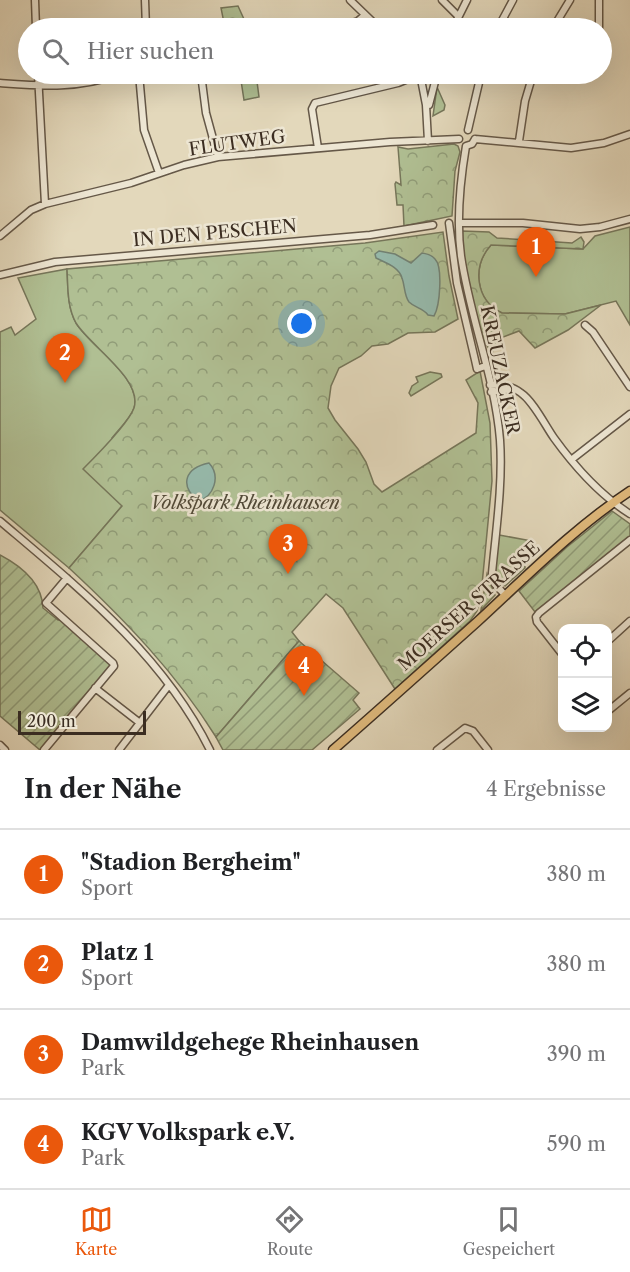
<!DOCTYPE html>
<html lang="de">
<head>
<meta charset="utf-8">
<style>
	:root { --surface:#fff; --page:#f6f6f6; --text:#202124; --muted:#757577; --line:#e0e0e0; --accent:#ea580c }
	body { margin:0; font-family:"Libre Caslon Text",serif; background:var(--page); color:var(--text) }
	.controls { position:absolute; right:18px; bottom:18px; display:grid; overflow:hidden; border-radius:12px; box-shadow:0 6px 24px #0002 }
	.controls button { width:54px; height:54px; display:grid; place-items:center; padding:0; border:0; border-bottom:2px solid var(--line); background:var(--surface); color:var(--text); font:30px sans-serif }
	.scale { position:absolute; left:18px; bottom:15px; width:128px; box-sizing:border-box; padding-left:6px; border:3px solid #3b2d21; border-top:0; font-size:16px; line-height:21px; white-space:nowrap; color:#3b2d21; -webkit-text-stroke:4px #ede6d3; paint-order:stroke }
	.you { position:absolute; left:302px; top:324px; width:21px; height:21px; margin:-15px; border:4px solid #fff; border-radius:50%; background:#1a73e8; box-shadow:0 0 0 9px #1a73e833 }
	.badge { display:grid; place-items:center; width:39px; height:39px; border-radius:50%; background:var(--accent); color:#fff; font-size:20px; font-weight:700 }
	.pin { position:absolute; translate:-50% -50px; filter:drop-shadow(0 2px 3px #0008) }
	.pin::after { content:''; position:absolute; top:32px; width:21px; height:18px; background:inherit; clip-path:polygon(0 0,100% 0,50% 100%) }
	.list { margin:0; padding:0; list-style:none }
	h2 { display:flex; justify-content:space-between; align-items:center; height:78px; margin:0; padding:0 24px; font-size:26px }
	h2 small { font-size:20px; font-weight:400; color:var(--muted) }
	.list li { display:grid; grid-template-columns:39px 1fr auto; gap:18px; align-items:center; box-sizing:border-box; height:90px; padding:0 24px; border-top:2px solid var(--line) }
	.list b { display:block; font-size:22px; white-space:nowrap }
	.list p { margin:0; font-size:20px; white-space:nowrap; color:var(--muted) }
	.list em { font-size:20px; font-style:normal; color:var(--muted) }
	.icon { flex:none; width:33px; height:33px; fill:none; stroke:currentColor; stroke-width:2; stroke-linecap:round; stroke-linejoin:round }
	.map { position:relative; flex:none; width:630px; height:750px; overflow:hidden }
	.search { position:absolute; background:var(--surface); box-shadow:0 6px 24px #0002; left:18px; right:18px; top:18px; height:66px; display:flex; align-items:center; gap:15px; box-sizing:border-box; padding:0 21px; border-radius:33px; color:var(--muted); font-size:22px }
	.sheet { height:438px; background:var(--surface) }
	nav { display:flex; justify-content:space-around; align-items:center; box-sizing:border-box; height:84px; border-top:2px solid var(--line); background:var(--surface); font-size:16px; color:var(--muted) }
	nav a { display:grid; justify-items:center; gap:3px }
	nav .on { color:var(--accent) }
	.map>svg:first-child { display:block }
	.grass { fill:#b0bf93; stroke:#76765a; stroke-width:1.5 }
	.forest { fill:url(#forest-crowns); stroke:#76765a; stroke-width:1.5 }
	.garden { fill:url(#garden-furrows); stroke:#76765a; stroke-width:1.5 }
	.water { fill:#96baac; stroke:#728274; stroke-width:1.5 }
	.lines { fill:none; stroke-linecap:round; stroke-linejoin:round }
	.minor-casing { stroke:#655848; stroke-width:9 }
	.major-casing { stroke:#3b2d21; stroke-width:11 }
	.minor { stroke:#ede6d3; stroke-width:6 }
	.major { stroke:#e2bc7e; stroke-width:8 }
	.labels { text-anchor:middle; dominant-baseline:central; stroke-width:5; stroke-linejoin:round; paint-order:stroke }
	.street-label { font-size:18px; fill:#3b2d21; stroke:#ede6d3 }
	.park-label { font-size:18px; font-style:italic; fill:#524a38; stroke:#ede6d3 }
</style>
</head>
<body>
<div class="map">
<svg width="630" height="750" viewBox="0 0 630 750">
	<defs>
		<pattern id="forest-crowns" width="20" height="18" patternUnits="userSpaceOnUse" patternTransform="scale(1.5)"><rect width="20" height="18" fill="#b0bf93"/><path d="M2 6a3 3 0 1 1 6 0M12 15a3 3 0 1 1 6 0" fill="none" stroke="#909c78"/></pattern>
		<pattern id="garden-furrows" width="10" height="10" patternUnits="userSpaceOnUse" patternTransform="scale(1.5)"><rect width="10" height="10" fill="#b0bf93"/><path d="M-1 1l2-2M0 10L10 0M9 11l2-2" fill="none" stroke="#909c78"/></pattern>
	</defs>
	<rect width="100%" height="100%" fill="#e3d8bb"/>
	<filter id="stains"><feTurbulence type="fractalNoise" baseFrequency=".00333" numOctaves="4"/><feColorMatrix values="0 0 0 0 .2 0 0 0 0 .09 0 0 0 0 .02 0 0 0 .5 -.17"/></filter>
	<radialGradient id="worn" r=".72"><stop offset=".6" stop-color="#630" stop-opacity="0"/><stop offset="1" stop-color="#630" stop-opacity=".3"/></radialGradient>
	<path class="grass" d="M240 74H256L259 97 244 100Z
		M437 87 445 105 444 110 433 116Z
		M630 227V325L616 301 565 314 502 313C475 300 472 266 491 245L583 249 595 236Z
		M67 269C68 287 67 307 76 323 90 346 143 379 134 408 131 418 118 430 112 438L122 506 69 568 0 510V332L11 327 15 335 36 319 18 278Z
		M430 372 441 374 442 377 411 396 409 393 412 386 418 382 416 377Z
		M499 535 532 541 525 559V568L505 586C488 573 497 554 499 535Z
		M487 574 495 595 481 610Z"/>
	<path class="forest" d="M238 6 248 28H225L221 8Z
		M454 144 458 146 460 152 455 171 452 216 404 226 403 205H397L395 184 396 182 401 185 398 147 408 149Z
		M462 231 489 232 497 238 572 243 581 237 584 242 583 249 491 245C472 266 475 300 502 313L565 314 601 305 568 330 535 348 519 331 503 337 492 353 481 337 463 254Z
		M443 232 449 276 458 319 435 332 408 333 388 344 372 346 361 356 339 368 331 386 328 408 335 420 358 449 366 462 374 484 382 492 476 433 478 403 466 380 480 371 490 423 492 481 481 595 477 611 470 621 395 689 343 608 326 594 292 632 299 641 216 737C176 673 124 619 69 568L122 506 83 469C95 457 129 422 134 408 143 379 90 346 76 323 67 307 68 287 67 269L365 243Z"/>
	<path class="garden" d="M612 511 630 524V536L535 612 519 591 567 547Z
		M0 555C21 566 42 582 43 608L58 620H62L112 665 40 750 0 716Z
		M299 641 359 693 353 700 360 709 312 750H223L216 737Z"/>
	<path class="water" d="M379 251 395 254 411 263 422 253C427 254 431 254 435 259 443 267 440 306 434 316L428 315C423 308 415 308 409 302 404 295 405 286 402 278 399 267 386 263 376 258L375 254Z
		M209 463C221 476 214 497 198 501 179 485 185 468 209 463Z"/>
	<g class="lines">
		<g class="minor-casing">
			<path id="minor" d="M35 0 36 28
				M145 0 146 28
				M350 0 379 28
				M442 0 458 16
				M96 26 97 28
				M339 28 358 21 365 15
				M453 28 467 0
				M498 28 513 0
				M553 28 570 0
				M599 28V0
				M38 74 45 204
				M139 74 144 130 159 173
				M201 74 206 113 218 157
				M420 74 426 105 428 141
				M0 83C42 86 79 89 119 74
				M427 105H429L437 74
				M468 130 481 74
				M475 139 472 144 466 146C460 182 456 219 461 256 470 318 495 378 500 440 503 482 496 531 492 573L495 584 505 595
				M475 139 571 148 604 143 630 134
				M519 141 525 101 533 74
				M318 148 312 109 315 103 398 83 420 74
				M449 223 457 283 475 360 477 369 485 366
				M459 223H523L580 229 600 227 630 219
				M0 236 31 210 45 204 131 183 184 165 218 157 390 142 459 139
				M0 275 55 262 370 235 433 225
				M585 325 593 332 630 387
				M490 385C501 384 512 386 521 393 533 401 545 425 554 438 575 467 600 495 630 514
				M491 392 511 389
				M571 460 630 414
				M0 521C79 588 163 655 210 750
				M608 641 630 621
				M562 654 537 622 536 617 539 613 630 540
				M95 688 140 723
				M608 711 630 693
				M0 745 5 750
				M44 750 114 666 113 663 46 603 67 578
				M119 750 169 685
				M437 750 465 728 473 731 488 750"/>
		</g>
		<g class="major-casing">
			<path id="major" d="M333 750C381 708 429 665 477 622 526 577 574 528 630 491"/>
		</g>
		<use href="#minor" class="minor"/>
		<use href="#major" class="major"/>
	</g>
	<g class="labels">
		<g class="street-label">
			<text transform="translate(237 143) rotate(-8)">FLUTWEG</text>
			<text transform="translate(215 233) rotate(-5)">IN DEN PESCHEN</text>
			<text transform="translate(500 370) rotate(78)">KREUZACKER</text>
			<text transform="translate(469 606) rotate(-42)">MOERSER STRASSE</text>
		</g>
		<g class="park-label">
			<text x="245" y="503">Volkspark Rheinhausen</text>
		</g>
	</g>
	<rect width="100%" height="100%" filter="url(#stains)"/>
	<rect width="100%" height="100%" fill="url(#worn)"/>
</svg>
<div class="controls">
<button><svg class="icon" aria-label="locate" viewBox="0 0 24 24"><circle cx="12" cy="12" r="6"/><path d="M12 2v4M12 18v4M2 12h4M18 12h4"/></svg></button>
<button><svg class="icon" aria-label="layers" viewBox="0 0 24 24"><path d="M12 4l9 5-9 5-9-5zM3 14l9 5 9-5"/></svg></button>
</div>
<div class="scale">200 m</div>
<div class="you"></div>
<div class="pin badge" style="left:536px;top:277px">1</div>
<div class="pin badge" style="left:65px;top:383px">2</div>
<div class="pin badge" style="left:288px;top:574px">3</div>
<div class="pin badge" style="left:304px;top:696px">4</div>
<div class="search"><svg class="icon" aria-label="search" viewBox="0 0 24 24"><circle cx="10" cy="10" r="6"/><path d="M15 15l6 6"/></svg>Hier suchen</div>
</div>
<section class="sheet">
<h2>In der Nähe<small>4 Ergebnisse</small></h2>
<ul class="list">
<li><span class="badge">1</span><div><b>&quot;Stadion Bergheim&quot;</b><p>Sport</p></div><em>380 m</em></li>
<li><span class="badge">2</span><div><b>Platz 1</b><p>Sport</p></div><em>380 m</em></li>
<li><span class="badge">3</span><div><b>Damwildgehege Rheinhausen</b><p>Park</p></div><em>390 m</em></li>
<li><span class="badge">4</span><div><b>KGV Volkspark e.V.</b><p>Park</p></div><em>590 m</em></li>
</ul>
</section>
<nav>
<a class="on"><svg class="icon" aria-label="map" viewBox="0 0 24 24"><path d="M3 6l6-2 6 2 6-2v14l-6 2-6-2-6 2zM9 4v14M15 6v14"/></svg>Karte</a>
<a><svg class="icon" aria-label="directions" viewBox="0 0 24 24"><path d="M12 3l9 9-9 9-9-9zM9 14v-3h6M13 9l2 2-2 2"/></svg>Route</a>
<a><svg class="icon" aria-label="saved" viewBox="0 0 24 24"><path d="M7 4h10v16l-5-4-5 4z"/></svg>Gespeichert</a>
</nav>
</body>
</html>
